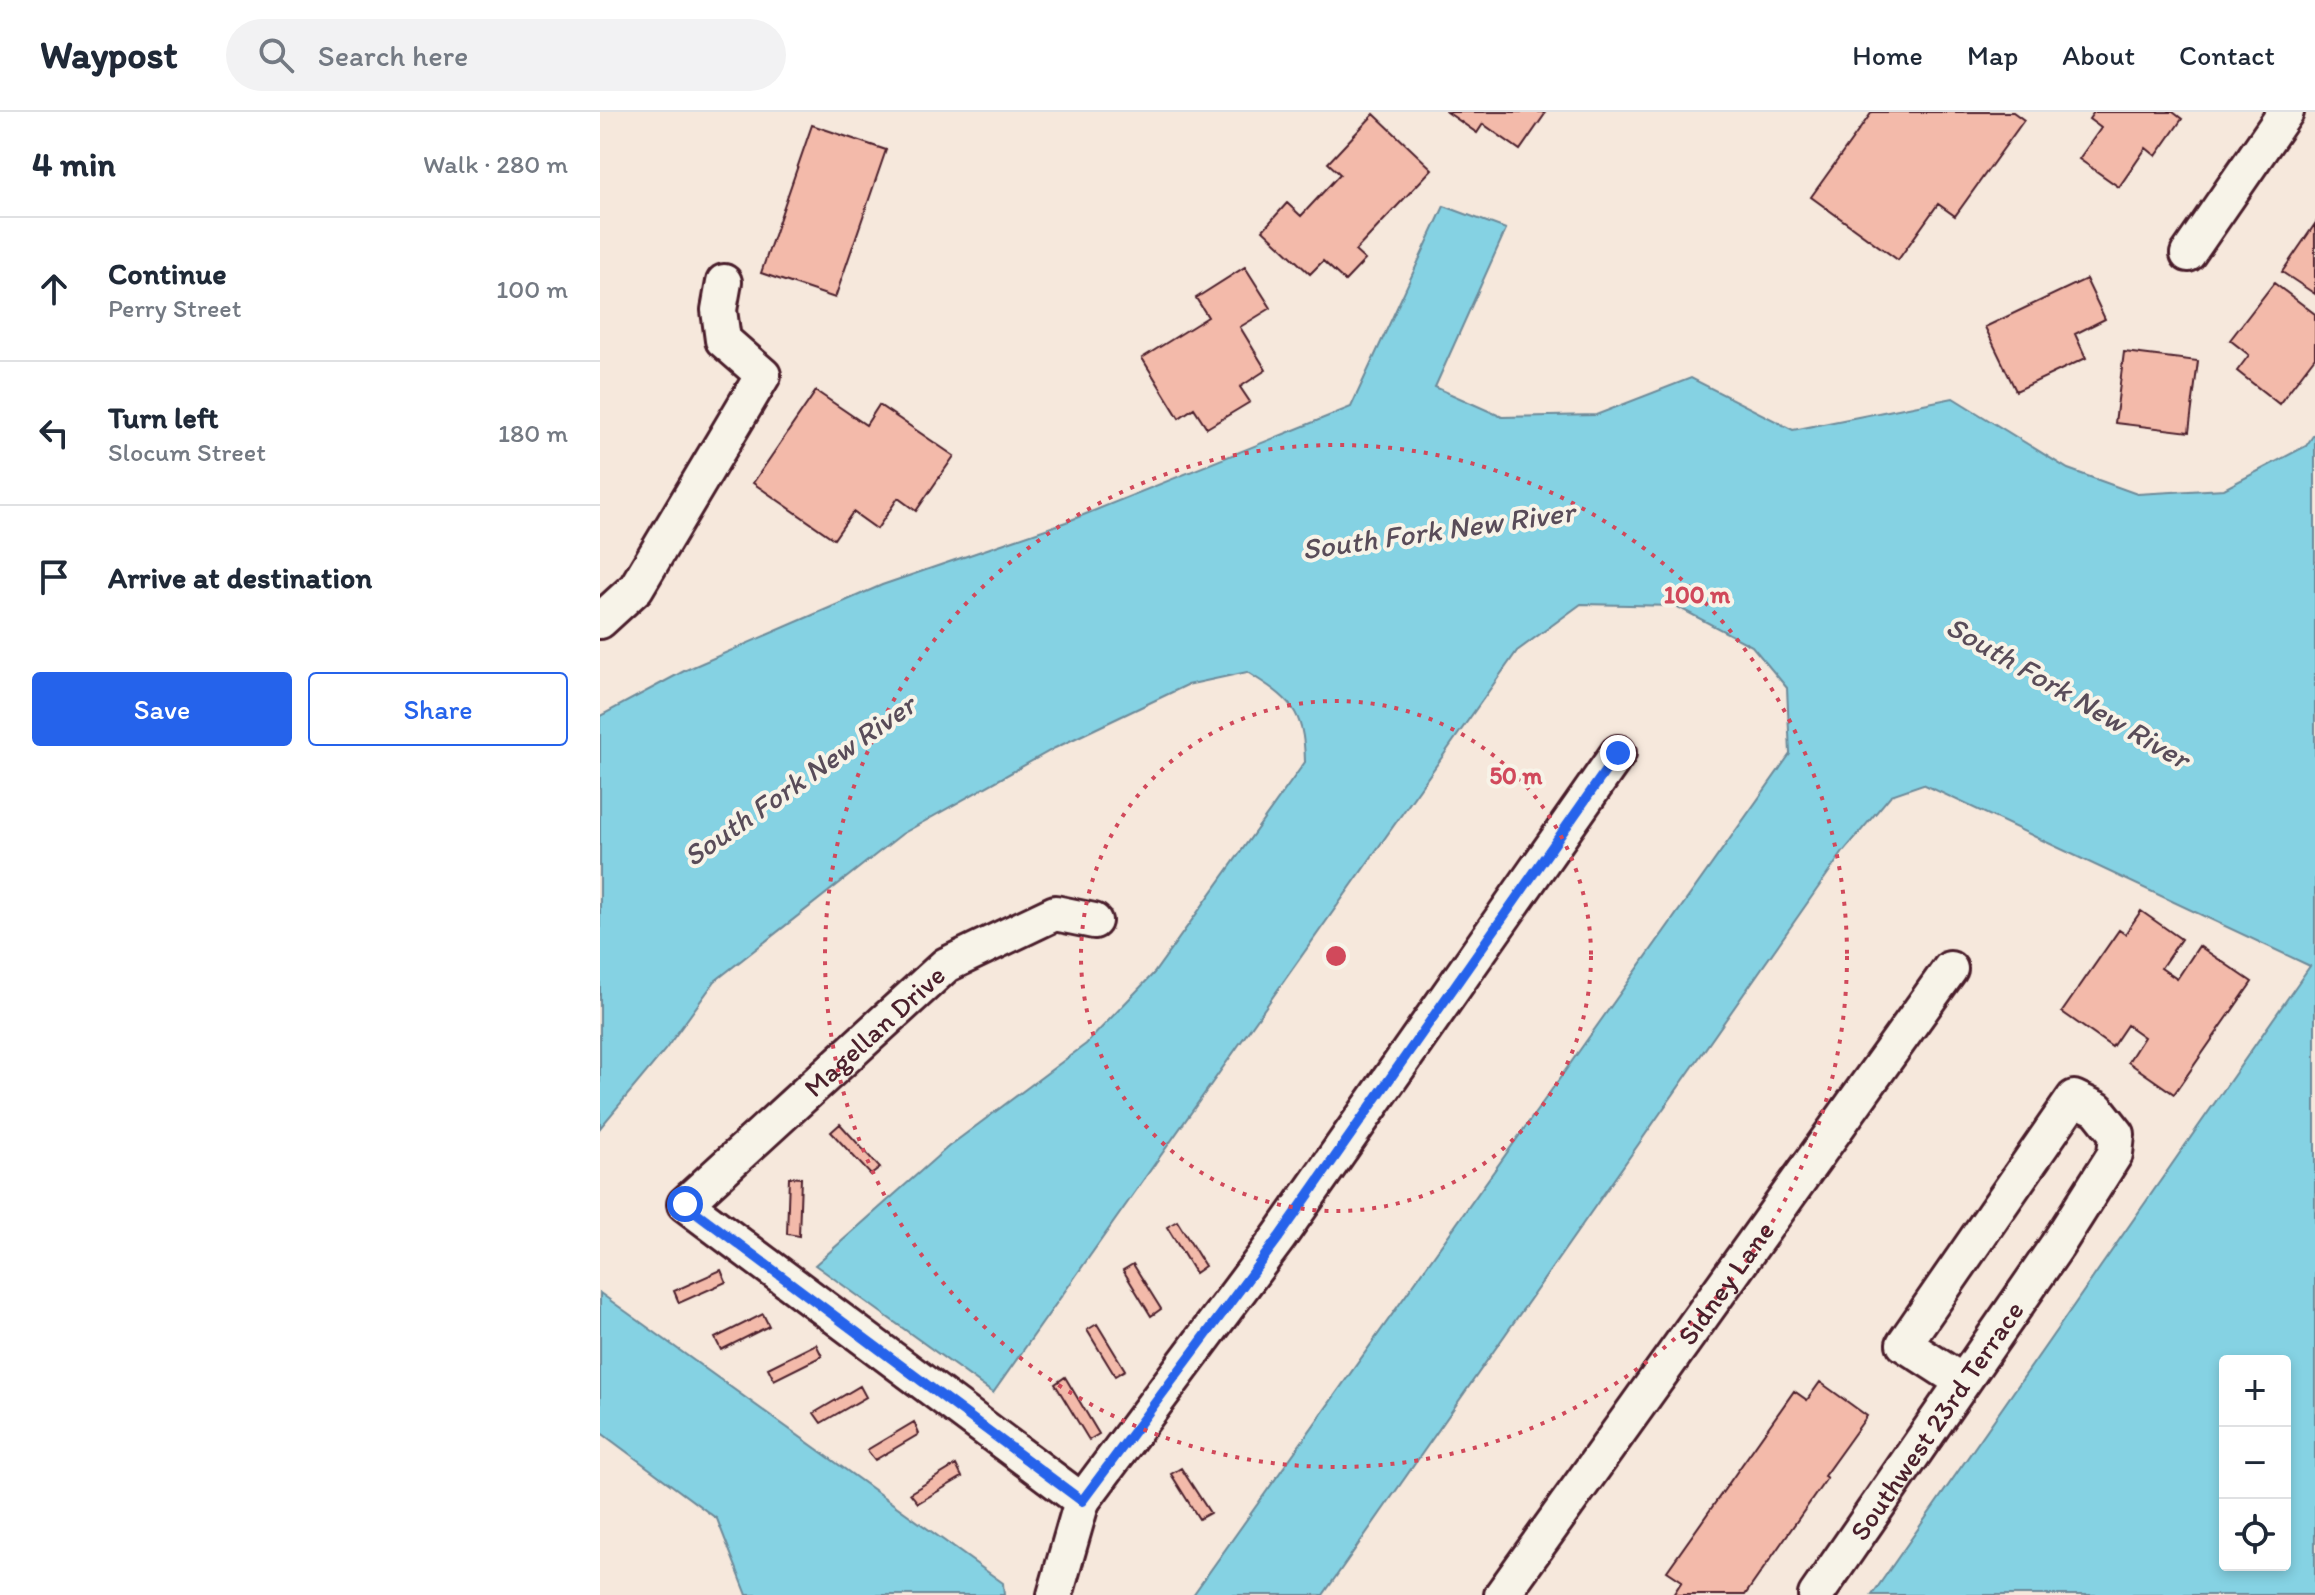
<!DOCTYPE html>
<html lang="en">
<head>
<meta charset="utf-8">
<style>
	:root { --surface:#fff; --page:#f2f2f3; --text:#1f2937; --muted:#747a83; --line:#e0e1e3; --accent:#2563eb }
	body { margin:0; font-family:Itim,sans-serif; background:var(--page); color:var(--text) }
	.controls { position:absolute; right:24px; bottom:24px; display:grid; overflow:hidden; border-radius:8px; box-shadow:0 4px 12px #0003 }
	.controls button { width:72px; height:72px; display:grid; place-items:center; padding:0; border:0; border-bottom:2px solid var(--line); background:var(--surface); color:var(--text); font:40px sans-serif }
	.stop { position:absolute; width:24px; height:24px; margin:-18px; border:6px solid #2563eb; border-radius:50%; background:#fff }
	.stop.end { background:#2563eb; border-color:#fff; box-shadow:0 2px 8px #0008 }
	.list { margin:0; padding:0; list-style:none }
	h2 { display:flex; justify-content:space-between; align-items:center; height:104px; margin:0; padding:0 32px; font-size:34px }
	h2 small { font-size:26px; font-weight:400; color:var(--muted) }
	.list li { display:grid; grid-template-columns:52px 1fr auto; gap:24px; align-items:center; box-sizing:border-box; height:144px; padding:0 32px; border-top:2px solid var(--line) }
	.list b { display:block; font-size:30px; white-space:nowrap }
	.list p { margin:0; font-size:26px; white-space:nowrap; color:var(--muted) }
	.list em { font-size:26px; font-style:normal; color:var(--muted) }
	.actions { display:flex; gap:16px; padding:24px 32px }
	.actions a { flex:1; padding:18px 0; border:2px solid var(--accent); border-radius:8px; text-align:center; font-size:28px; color:var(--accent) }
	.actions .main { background:var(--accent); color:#fff }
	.icon { flex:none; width:44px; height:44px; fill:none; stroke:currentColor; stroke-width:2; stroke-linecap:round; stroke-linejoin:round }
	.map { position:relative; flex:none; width:1715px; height:1483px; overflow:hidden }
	header { display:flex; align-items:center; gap:48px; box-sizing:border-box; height:112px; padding:0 40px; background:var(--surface); border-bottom:2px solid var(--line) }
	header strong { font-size:38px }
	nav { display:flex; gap:44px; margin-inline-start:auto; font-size:28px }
	.search { width:560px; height:72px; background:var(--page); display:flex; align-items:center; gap:20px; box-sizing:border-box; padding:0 28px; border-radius:44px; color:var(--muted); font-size:30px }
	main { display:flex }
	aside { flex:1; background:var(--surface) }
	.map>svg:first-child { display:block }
	.water { fill:#85d2e3; stroke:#6d8a99; stroke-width:2; fill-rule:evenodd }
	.building { fill:#f3baaa; stroke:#4a1f2b; stroke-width:2 }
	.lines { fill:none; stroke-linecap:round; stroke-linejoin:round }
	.minor-casing { stroke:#4a1f2b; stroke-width:40 }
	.minor { stroke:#f7f3e8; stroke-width:34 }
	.route { stroke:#2563eb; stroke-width:10 }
	.ring { fill:none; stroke:#d1495b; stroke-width:4; stroke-dasharray:4 8 }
	.labels { text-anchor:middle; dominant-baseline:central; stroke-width:8; stroke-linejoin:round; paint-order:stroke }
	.street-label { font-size:28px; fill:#4a1f2b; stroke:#f7f3e8 }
	.water-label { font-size:30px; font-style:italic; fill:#594c59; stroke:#f7f3e8 }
	.centre { fill:#d1495b; stroke:#f7f3e8; stroke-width:4 }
	.ring-label { font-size:24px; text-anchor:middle; font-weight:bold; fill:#d1495b; stroke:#f7f3e8; stroke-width:8; stroke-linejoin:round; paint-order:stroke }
</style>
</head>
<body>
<header>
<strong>Waypost</strong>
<div class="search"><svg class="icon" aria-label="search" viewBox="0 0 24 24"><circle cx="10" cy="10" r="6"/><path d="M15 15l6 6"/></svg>Search here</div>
<nav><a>Home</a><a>Map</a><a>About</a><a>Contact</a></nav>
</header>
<main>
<aside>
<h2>4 min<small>Walk · 280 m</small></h2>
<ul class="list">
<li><svg class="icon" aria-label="ahead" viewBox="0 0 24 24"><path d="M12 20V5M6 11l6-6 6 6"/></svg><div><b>Continue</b><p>Perry Street</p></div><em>100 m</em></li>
<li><svg class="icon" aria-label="left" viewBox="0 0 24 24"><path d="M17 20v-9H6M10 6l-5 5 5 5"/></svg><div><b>Turn left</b><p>Slocum Street</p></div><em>180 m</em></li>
<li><svg class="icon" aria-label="arrive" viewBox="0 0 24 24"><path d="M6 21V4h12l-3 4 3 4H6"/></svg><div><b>Arrive at destination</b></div></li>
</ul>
<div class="actions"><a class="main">Save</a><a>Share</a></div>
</aside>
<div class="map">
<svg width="1715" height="1483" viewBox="0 0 1715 1483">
	<rect width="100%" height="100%" fill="#f6e8dc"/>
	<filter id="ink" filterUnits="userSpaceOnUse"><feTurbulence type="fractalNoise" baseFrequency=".0125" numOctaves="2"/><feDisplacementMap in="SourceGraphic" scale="16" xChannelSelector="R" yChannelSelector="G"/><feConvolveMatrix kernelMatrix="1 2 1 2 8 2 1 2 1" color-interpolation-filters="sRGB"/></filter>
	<g filter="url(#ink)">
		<path class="water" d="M844 94 906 117 835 275 902 305 996 303 1091 266 1193 318 1353 286 1468 357 1537 382 1624 377 1706 334 1715 321V1483H1272L1710 854 1323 672 1291 683 1243 740 723 1483H593L1190 642 1187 576 1152 534 1076 494 981 492 917 539 393 1281 215 1153 348 1035 486 932 554 861 705 650C704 597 690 587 647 560L587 573 455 636 302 722 115 869 65 938 0 1016V604L86 558 282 473 466 410 751 295ZM1685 1249V1453H1625V1249Z
			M0 1181 403 1471 404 1483H147L117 1407 0 1320Z"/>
		<path class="building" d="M847 0H942L945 2 920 38 883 12 877 21Z
			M1272 0H1413L1424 8 1355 104 1338 92 1298 148 1211 85Z
			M1494 0H1573L1582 7 1556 44 1546 36 1519 75 1479 47 1501 16 1489 7Z
			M774 2 832 57 755 139 765 148 745 169 723 149 710 162 663 118 687 91 701 104 740 62 728 51Z
			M212 13 286 38 235 186 161 161Z
			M1715 112V182L1682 160Z
			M645 155 671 196 640 215 666 258 640 275 650 290 607 316 594 296 579 306 542 246 608 205 596 186Z
			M1486 167 1505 207 1475 222 1486 246 1416 279 1385 215Z
			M1674 171 1715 202V245L1679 292 1637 259 1649 243 1630 228Z
			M1524 240 1598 249 1589 320 1515 311Z
			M216 279 266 313 279 293 354 344 316 399 298 386 277 417 253 400 234 427 153 371Z
			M1541 799 1581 827 1561 856 1577 867 1599 834 1652 870 1574 982 1528 950 1544 925 1527 913 1512 935 1462 900 1519 818 1525 822Z
			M240 1012 280 1056 271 1063 231 1020Z
			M189 1065 201 1066 199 1124 187 1122Z
			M577 1109 605 1154 595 1161 567 1115Z
			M533 1152 561 1197 551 1204 523 1158Z
			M121 1158 126 1170 79 1191 74 1179Z
			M163 1202 169 1214 121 1238 115 1226Z
			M497 1212 525 1258 515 1264 487 1218Z
			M216 1232 222 1244 174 1268 168 1256Z
			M465 1265 499 1322 489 1328 455 1272Z
			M1220 1270 1267 1304 1224 1364 1227 1366 1145 1483H1073L1082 1469 1067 1459 1194 1279 1207 1288Z
			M260 1274 266 1285 221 1311 214 1301Z
			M314 1310 319 1322 275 1348 267 1338Z
			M356 1353 362 1365 318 1391 310 1381Z
			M581 1356 610 1401 599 1407 571 1362Z"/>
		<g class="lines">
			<g class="minor-casing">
				<g id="minor">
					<path d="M1588 142 1686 0"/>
					<path d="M0 509 36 476 163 263 123 228 119 198 124 170"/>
					<path d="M482 1389 679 1125 1018 641"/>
					<path id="s1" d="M455 1483 482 1389 85 1092 346 853 455 801 494 809"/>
					<path id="s2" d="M902 1483 1350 857"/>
					<path id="s3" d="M1216 1483 1456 1135 1515 1042 1517 1022 1497 997 1474 986 1304 1232 1363 1270"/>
				</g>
			</g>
			<use href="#minor" class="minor"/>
		</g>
	</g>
	<g class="lines" filter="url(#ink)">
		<path class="route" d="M85 1092 482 1389 679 1125 1018 641"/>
	</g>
	<g class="ring">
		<circle cx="736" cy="844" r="255"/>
		<circle cx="736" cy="844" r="511"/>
	</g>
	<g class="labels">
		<g class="street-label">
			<text stroke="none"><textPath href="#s1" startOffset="850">Magellan Drive</textPath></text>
			<text stroke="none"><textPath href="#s2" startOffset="384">Sidney Lane</textPath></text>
			<text stroke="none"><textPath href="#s3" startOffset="212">Southwest 23rd Terrace</textPath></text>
		</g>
		<g class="water-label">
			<text transform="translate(838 418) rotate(-8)">South Fork New River</text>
			<text transform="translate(1468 580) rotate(30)">South Fork New River</text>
			<text transform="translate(199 668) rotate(-35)">South Fork New River</text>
		</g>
	</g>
	<circle cx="736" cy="844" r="12" class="centre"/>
	<g class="ring-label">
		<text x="1097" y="491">100 m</text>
		<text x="916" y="672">50 m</text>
	</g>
</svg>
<div class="controls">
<button>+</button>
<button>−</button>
<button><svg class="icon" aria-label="locate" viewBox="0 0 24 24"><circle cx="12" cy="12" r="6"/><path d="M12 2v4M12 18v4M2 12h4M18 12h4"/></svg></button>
</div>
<div class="stop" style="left:85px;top:1092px"></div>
<div class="stop end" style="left:1018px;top:641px"></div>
</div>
</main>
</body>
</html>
